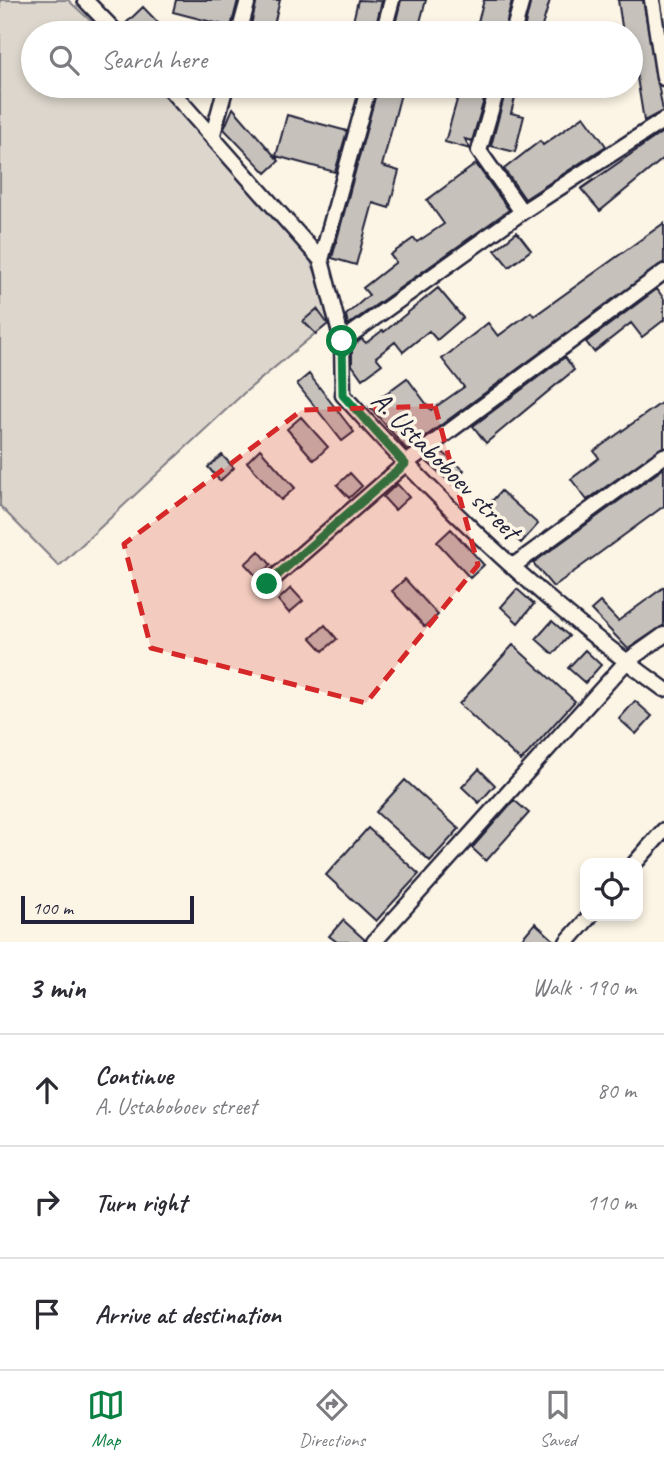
<!DOCTYPE html>
<html lang="en">
<head>
<meta charset="utf-8">
<style>
	:root { --surface:#fff; --page:#f7f7f7; --text:#2b2b33; --muted:#7c7c81; --line:#e1e1e2; --accent:#0b8043 }
	body { margin:0; font-family:Caveat,sans-serif; background:var(--page); color:var(--text) }
	.controls { position:absolute; right:21px; bottom:21px; display:grid; overflow:hidden; border-radius:14px; box-shadow:0 4px 10px #0003 }
	.controls button { width:63px; height:63px; display:grid; place-items:center; padding:0; border:0; border-bottom:2px solid var(--line); background:var(--surface); color:var(--text); font:35px sans-serif }
	.scale { position:absolute; left:21px; bottom:18px; width:173px; box-sizing:border-box; padding-left:7px; border:4px solid #22223b; border-top:0; font-size:19px; line-height:24px; white-space:nowrap; color:#22223b; -webkit-text-stroke:5px #fcf5e5; paint-order:stroke }
	.stop { position:absolute; width:21px; height:21px; margin:-16px; border:5px solid #0b8043; border-radius:50%; background:#fff }
	.stop.end { background:#0b8043; border-color:#fff; box-shadow:0 2px 7px #0008 }
	.list { margin:0; padding:0; list-style:none }
	h2 { display:flex; justify-content:space-between; align-items:center; height:91px; margin:0; padding:0 28px; font-size:30px }
	h2 small { font-size:23px; font-weight:400; color:var(--muted) }
	.list li { display:grid; grid-template-columns:46px 1fr auto; gap:21px; align-items:center; box-sizing:border-box; height:112px; padding:0 28px; border-top:2px solid var(--line) }
	.list b { display:block; font-size:26px; white-space:nowrap }
	.list p { margin:0; font-size:23px; white-space:nowrap; color:var(--muted) }
	.list em { font-size:23px; font-style:normal; color:var(--muted) }
	.icon { flex:none; width:38px; height:38px; fill:none; stroke:currentColor; stroke-width:2; stroke-linecap:round; stroke-linejoin:round }
	.map { position:relative; flex:none; width:664px; height:942px; overflow:hidden }
	.search { position:absolute; background:var(--surface); box-shadow:0 4px 10px #0003; left:21px; right:21px; top:21px; height:77px; display:flex; align-items:center; gap:18px; box-sizing:border-box; padding:0 24px; border-radius:38px; color:var(--muted); font-size:26px }
	.sheet { height:427px; background:var(--surface) }
	nav { display:flex; justify-content:space-around; align-items:center; box-sizing:border-box; height:98px; border-top:2px solid var(--line); background:var(--surface); font-size:19px; color:var(--muted) }
	nav a { display:grid; justify-items:center; gap:4px }
	nav .on { color:var(--accent) }
	.map>svg:first-child { display:block }
	.green { fill:#dcd6cc; stroke:#7f7c84; stroke-width:2 }
	.building { fill:#c6c1bb; stroke:#22223b; stroke-width:2 }
	.lines { fill:none; stroke-linecap:round; stroke-linejoin:round }
	.minor-casing { stroke:#22223b; stroke-width:19 }
	.minor { stroke:#fcf5e5; stroke-width:14 }
	.route { stroke:#0b8043; stroke-width:9 }
	.marked { fill:#d62828; fill-opacity:0.2; stroke:#d62828; stroke-width:5; stroke-dasharray:14 9; stroke-linejoin:round }
	.labels { text-anchor:middle; dominant-baseline:central; stroke-width:7; stroke-linejoin:round; paint-order:stroke }
	.street-label { font-size:28px; fill:#22223b; stroke:#fcf5e5 }
</style>
</head>
<body>
<div class="map">
<svg width="664" height="942" viewBox="0 0 664 942">
	<rect width="100%" height="100%" fill="#fcf5e5"/>
	<filter id="ink" filterUnits="userSpaceOnUse"><feTurbulence type="fractalNoise" baseFrequency=".0143" numOctaves="2"/><feDisplacementMap in="SourceGraphic" scale="14" xChannelSelector="R" yChannelSelector="G"/><feConvolveMatrix kernelMatrix="1 2 1 2 8 2 1 2 1" color-interpolation-filters="sRGB"/></filter>
	<g filter="url(#ink)">
		<path class="green" d="M0 0H68L104 33H33V86H158L309 257 323 290 330 321 244 393 59 566 0 506Z"/>
		<path class="building" d="M176 0H238L231 27 173 12Z
			M257 0H280L272 33H249Z
			M358 0 382 1 374 33 351 30Z
			M401 0H426L417 33H393Z
			M484 0H512L504 33H475Z
			M531 0H550L540 33H523Z
			M618 0H643L663 111 644 121 635 65H631V33H623Z
			M143 7 168 33H130L123 26Z
			M378 86H403L382 166 399 171 389 208 373 203 356 265 332 258Z
			M461 86H488L472 141 465 139 470 149 445 142Z
			M507 86H518L511 113 524 116 515 152 491 146Z
			M233 108 279 161 266 173 224 129Z
			M287 115 347 131 335 172 276 156Z
			M584 116 606 146 525 199 504 169 540 141 543 145Z
			M664 131V158L600 211 581 189Z
			M476 164 509 210 348 325 346 315 369 295 363 288 396 262 390 255 414 238 417 242 444 224 427 200Z
			M664 223V262L407 450 369 406 407 378 431 410 464 387 442 359 488 323 498 336 531 312 534 316Z
			M517 232 531 250 509 267 495 250Z
			M438 288 463 318 437 340 429 331 403 352 395 342 376 357 382 364 362 379 352 365V346L362 339 366 343 383 330 384 332Z
			M657 289 664 299V320L642 337 631 323 594 352 586 342Z
			M317 309 328 324 316 334 303 321Z
			M565 357 574 370 486 443 473 426Z
			M309 374 354 432 342 441 297 384Z
			M664 401V446L587 500 571 479 599 458 594 451Z
			M301 417 328 447 314 460 287 429Z
			M260 449 295 488 281 500 247 462Z
			M440 450 464 470 452 484 427 462Z
			M222 455 234 468 220 481 208 467Z
			M664 468V506L553 587 533 563Z
			M350 473 362 486 349 498 337 485Z
			M397 484 409 497 395 510 383 497Z
			M501 491 538 524 521 543 484 510Z
			M451 529 484 565 470 578 437 542Z
			M259 551 271 565 257 577 245 564Z
			M405 579 438 615 425 627 392 591Z
			M664 587V625L628 649 591 610 600 602 618 621Z
			M291 588 303 601 289 613 278 600Z
			M517 589 534 604 518 623 501 607Z
			M552 621 569 636 553 654 536 639Z
			M325 625 337 639 323 651 311 638Z
			M513 645 575 701 521 761 459 704Z
			M585 650 601 665 585 683 568 668Z
			M635 701 652 716 636 734 619 719Z
			M479 769 495 785 479 803 462 787Z
			M405 780 459 829 430 861 376 812Z
			M514 800 529 813 486 861 472 848Z
			M368 828 419 874 376 921 326 875Z
			M343 920 365 940V942H337L329 936Z
			M535 923 556 942H519Z"/>
		<g class="lines">
			<g class="minor-casing">
				<path id="minor" d="M85 0 117 33
					M652 0 664 78
					M239 33 248 0
					M383 33 392 0
					M513 33 522 0
					M167 86 321 260
					M369 86 321 260 342 341 343 395C439 503 546 605 664 689
					M498 86 479 151 522 212
					M213 134 226 86
					M342 341 522 212 664 120
					M513 566 664 456
					M267 584 405 464 664 272
					M635 863 664 830
					M374 942 626 662 664 635
					M567 942 590 916"/>
			</g>
			<use href="#minor" class="minor"/>
		</g>
	</g>
	<g class="lines" filter="url(#ink)">
		<path class="route" d="M267 584 405 464 343 395 342 341"/>
	</g>
	<path class="marked" d="M435 406 478 565 366 703 151 648 124 544 302 410Z"/>
	<g class="labels">
		<g class="street-label">
			<text transform="translate(446 465) rotate(45)">A. Ustaboboev street</text>
		</g>
	</g>
</svg>
<div class="controls">
<button><svg class="icon" aria-label="locate" viewBox="0 0 24 24"><circle cx="12" cy="12" r="6"/><path d="M12 2v4M12 18v4M2 12h4M18 12h4"/></svg></button>
</div>
<div class="scale">100 m</div>
<div class="stop" style="left:342px;top:341px"></div>
<div class="stop end" style="left:267px;top:584px"></div>
<div class="search"><svg class="icon" aria-label="search" viewBox="0 0 24 24"><circle cx="10" cy="10" r="6"/><path d="M15 15l6 6"/></svg>Search here</div>
</div>
<section class="sheet">
<h2>3 min<small>Walk · 190 m</small></h2>
<ul class="list">
<li><svg class="icon" aria-label="ahead" viewBox="0 0 24 24"><path d="M12 20V5M6 11l6-6 6 6"/></svg><div><b>Continue</b><p>A. Ustaboboev street</p></div><em>80 m</em></li>
<li><svg class="icon" aria-label="right" viewBox="0 0 24 24"><path d="M7 20v-9h11M14 6l5 5-5 5"/></svg><div><b>Turn right</b></div><em>110 m</em></li>
<li><svg class="icon" aria-label="arrive" viewBox="0 0 24 24"><path d="M6 21V4h12l-3 4 3 4H6"/></svg><div><b>Arrive at destination</b></div></li>
</ul>
</section>
<nav>
<a class="on"><svg class="icon" aria-label="map" viewBox="0 0 24 24"><path d="M3 6l6-2 6 2 6-2v14l-6 2-6-2-6 2zM9 4v14M15 6v14"/></svg>Map</a>
<a><svg class="icon" aria-label="directions" viewBox="0 0 24 24"><path d="M12 3l9 9-9 9-9-9zM9 14v-3h6M13 9l2 2-2 2"/></svg>Directions</a>
<a><svg class="icon" aria-label="saved" viewBox="0 0 24 24"><path d="M7 4h10v16l-5-4-5 4z"/></svg>Saved</a>
</nav>
</body>
</html>
